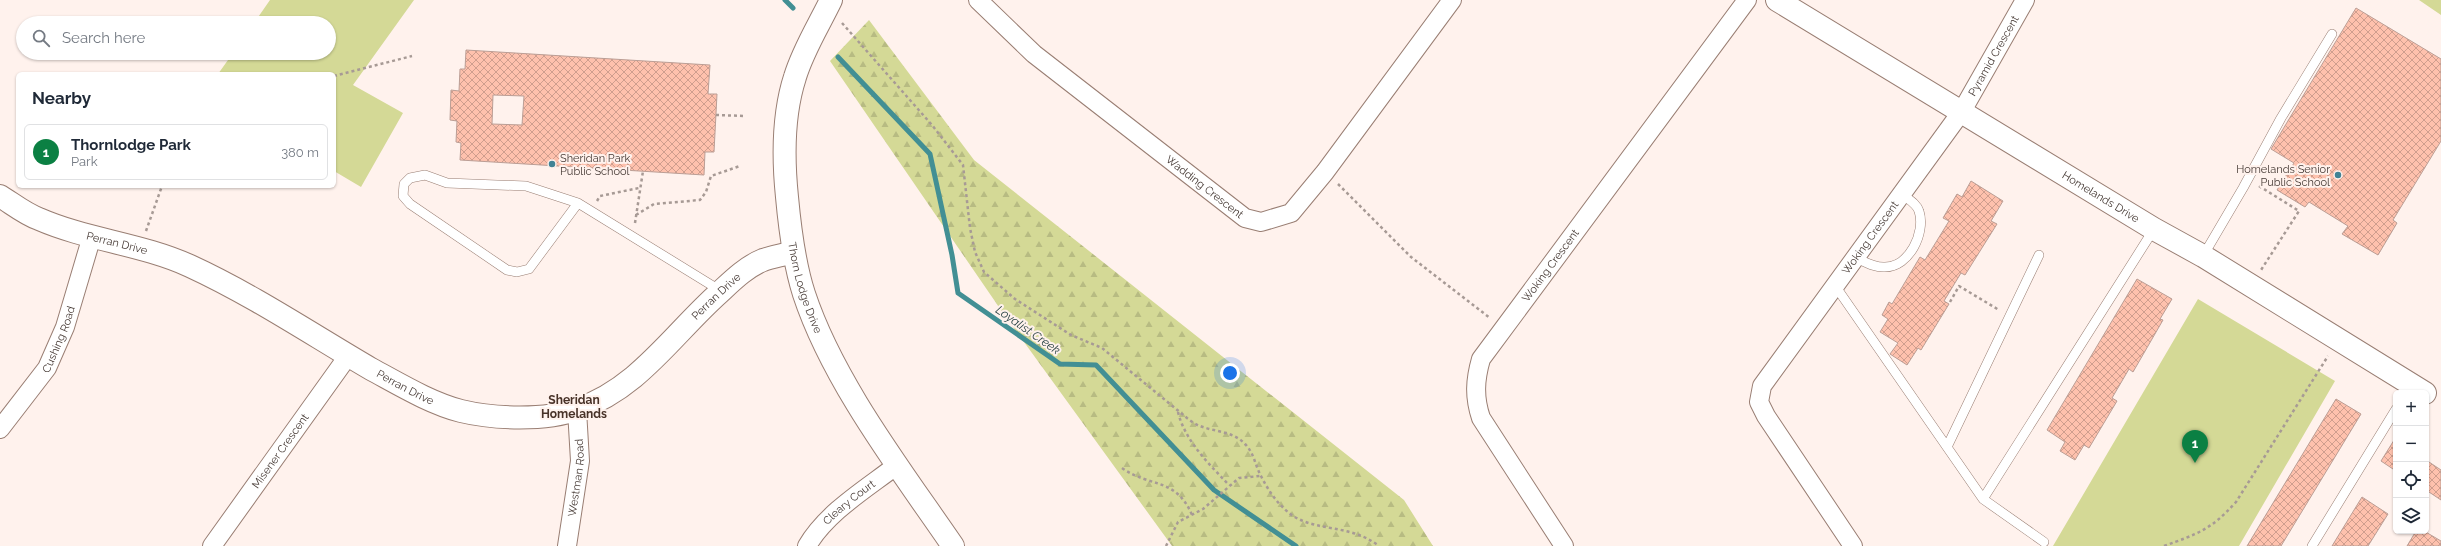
<!DOCTYPE html>
<html lang="en">
<head>
<meta charset="utf-8">
<style>
	:root { --surface:#fff; --page:#f2f2f3; --text:#1f2937; --muted:#747a83; --line:#e0e1e3; --accent:#0b8043 }
	body { margin:0; font-family:Raleway,sans-serif; background:var(--page); color:var(--text) }
	.controls { position:absolute; right:12px; bottom:12px; display:grid; overflow:hidden; border-radius:6px; box-shadow:0 1px 3px #0004 }
	.controls button { width:36px; height:36px; display:grid; place-items:center; padding:0; border:0; border-bottom:1px solid var(--line); background:var(--surface); color:var(--text); font:20px sans-serif }
	.you { position:absolute; left:1230px; top:373px; width:14px; height:14px; margin:-10px; border:3px solid #fff; border-radius:50%; background:#1a73e8; box-shadow:0 0 0 6px #1a73e833 }
	.badge { display:grid; place-items:center; width:26px; height:26px; border-radius:50%; background:var(--accent); color:#fff; font-size:13px; font-weight:700 }
	.pin { position:absolute; translate:-50% -33px; filter:drop-shadow(0 1px 2px #0008) }
	.pin::after { content:''; position:absolute; top:21px; width:14px; height:12px; background:inherit; clip-path:polygon(0 0,100% 0,50% 100%) }
	.list { margin:0; padding:0; list-style:none }
	h2 { display:flex; justify-content:space-between; align-items:center; height:52px; margin:0; padding:0 16px; font-size:17px }
	h2 small { font-size:13px; font-weight:400; color:var(--muted) }
	.list li { display:grid; grid-template-columns:26px 1fr auto; gap:12px; align-items:center; box-sizing:border-box; height:56px; margin:0 8px 8px; padding:0 8px; border:1px solid var(--line); border-radius:6px }
	.list b { display:block; font-size:15px; white-space:nowrap }
	.list p { margin:0; font-size:13px; white-space:nowrap; color:var(--muted) }
	.list em { font-size:13px; font-style:normal; color:var(--muted) }
	.icon { flex:none; width:22px; height:22px; fill:none; stroke:currentColor; stroke-width:2; stroke-linecap:round; stroke-linejoin:round }
	.map { position:relative; flex:none; width:2441px; height:546px; overflow:hidden }
	.search { position:absolute; background:var(--surface); box-shadow:0 1px 3px #0004; left:16px; top:16px; width:320px; height:44px; display:flex; align-items:center; gap:10px; box-sizing:border-box; padding:0 14px; border-radius:22px; color:var(--muted); font-size:15px }
	.panel { position:absolute; background:var(--surface); box-shadow:0 1px 3px #0004; left:16px; top:72px; width:320px; height:116px; border-radius:6px }
	.map>svg:first-child { display:block }
	.green { fill:#d4d996 }
	.forest { fill:url(#forest-firs) }
	.lines { fill:none; stroke-linecap:round; stroke-linejoin:round }
	.stream { stroke:#428f94; stroke-width:5 }
	.building { fill:url(#building-cross-hatch); stroke:#bb9e95; fill-rule:evenodd }
	.service-casing { stroke:#997e73; stroke-width:10 }
	.minor-casing { stroke:#997e73; stroke-width:20 }
	.tertiary-casing { stroke:#997e73; stroke-width:24 }
	.path { stroke:#a79a95; stroke-width:2.5; stroke-dasharray:3 3; stroke-linecap:butt }
	.service { stroke:#fff; stroke-width:9 }
	.minor { stroke:#fff; stroke-width:18 }
	.tertiary { stroke:#fff; stroke-width:22 }
	.poi-dot { fill:#418395; stroke:#fff2ed; stroke-width:1.5 }
	.labels { text-anchor:middle; dominant-baseline:central; stroke-width:4; stroke-linejoin:round; paint-order:stroke }
	.street-label { font-size:11px; fill:#463a35; stroke:#fff2ed }
	.poi-label { font-size:11px; fill:#463a35; stroke:#fff2ed; text-anchor:start }
	.water-label { font-size:12px; font-style:italic; fill:#294244; stroke:#fff2ed }
	.neighbourhood-label { font-size:12px; font-weight:bold; fill:#483228; stroke:#fff2ed }
</style>
</head>
<body>
<div class="map">
<svg width="2441" height="546" viewBox="0 0 2441 546">
	<defs>
		<pattern id="forest-firs" width="22" height="20" patternUnits="userSpaceOnUse"><rect width="22" height="20" fill="#d4d996"/><path d="M5 1l3.5 6h-7zM16 11l3.5 6h-7z" fill="#b7bb82"/></pattern>
		<pattern id="building-cross-hatch" width="8" height="8" patternUnits="userSpaceOnUse"><rect width="8" height="8" fill="#fec1ad"/><path d="M0 0l8 8M0 8l8-8" fill="none" stroke="#cf9e8e"/></pattern>
	</defs>
	<rect width="100%" height="100%" fill="#fff2ed"/>
	<path class="green" d="M270 0H414L353 85 403 113 361 187 334 171V74H218L233 53H329V23H254Z
		M2419 0H2441V15Z
		M2198 299 2335 381 2239 546H2053Z"/>
	<path class="forest" d="M869 20 974 160 1404 500 1433 546H1172L1003 313 830 61Z"/>
	<g class="lines">
		<path class="stream" d="M785 0 793 8
			M838 57 930 154 952 255 958 293 1060 364 1096 365 1214 490 1296 546"/>
	</g>
	<path class="building" d="M2356 8 2441 59V141L2393 220 2397 223 2378 255 2342 234 2348 226 2309 202 2305 207 2277 190 2294 163 2271 149Z
		M466 50 710 65 708 94H717L714 152H705L704 175 460 160 461 143 456 142 457 121 450 120 451 90 459 91 460 69H465ZM493 95 524 96 522 125 492 124Z
		M1971 181 2003 201 1991 221 1997 224 1965 275 1961 273 1944 301 1949 304 1921 350 1918 348 1907 365 1890 354 1898 343 1880 332 1888 319 1882 315 1889 302 1892 304 1920 257 1925 260 1949 221 1943 218 1957 194 1962 197Z
		M2137 279 2172 299 2160 319 2163 320 2133 372 2129 369 2112 398 2117 401 2089 448 2084 445 2075 460 2060 451 2065 442 2047 430Z
		M2336 399 2361 414 2281 546H2247Z
		M2396 437V471L2381 461Z
		M2426 460 2441 470V500L2426 490Z
		M2362 497 2388 514 2368 546H2332Z
		M2416 531H2424L2441 541V546H2407Z"/>
	<g class="lines">
		<g class="service-casing">
			<path id="service" d="M578 203 529 269 517 272 507 270 410 204 403 196 404 184 410 178 425 175 447 183 526 186 578 203 721 291
				M2203 256 2243 188 2281 118 2332 34
				M1856 258C1865 262 1875 268 1885 267 1909 267 1926 233 1919 211 1917 204 1908 199 1902 194
				M1836 287 1983 499 2044 542
				M1947 447 2039 255
				M1983 499 2154 229
				M2312 546 2396 409"/>
		</g>
		<g class="minor-casing">
			<g id="minor">
				<path id="s1" d="M978 0 1034 54 1245 218 1261 222 1291 213 1325 172 1452 0"/>
				<path id="s2" d="M0 429 47 368 65 327 92 236"/>
				<path id="s3" d="M212 546 348 356"/>
				<path id="s4" d="M567 546 580 461 577 410"/>
				<path id="s5" d="M807 546C827 512 866 489 897 465"/>
				<path id="s6" d="M1564 546 1481 418C1474 397 1475 380 1481 359L1747 0"/>
				<path id="s7" d="M1853 546 1766 416 1759 402 1762 386 1962 111 2025 0"/>
			</g>
		</g>
		<g class="tertiary-casing">
			<g id="tertiary">
				<path id="s8" d="M831 0C819 25 803 50 795 77 783 114 783 158 787 197 790 230 794 263 804 294 833 382 901 470 953 546"/>
				<path id="s9" d="M1777 0 2154 229 2203 256 2425 393"/>
				<path id="s10" d="M0 196C13 204 25 214 39 219 87 240 142 244 190 266 253 295 311 334 371 369 399 384 430 403 461 411 494 419 546 421 578 409 638 389 673 334 719 293 732 281 746 267 763 260 772 257 783 255 793 252"/>
			</g>
		</g>
		<path class="path" d="M842 23 932 125 963 165 970 228 975 252 984 272 1015 299 1071 335 1102 348 1187 418C1191 421 1196 425 1200 426 1215 432 1233 431 1245 444 1254 453 1255 465 1261 476 1269 492 1279 506 1293 516 1319 532 1350 524 1379 546
			M334 76 412 56
			M716 115 745 116
			M1338 184 1411 257 1490 318
			M2259 186 2299 211 2261 270
			M597 201 600 196 639 188
			M636 215 654 204 700 200 706 192 711 176 740 166
			M635 223 643 171
			M146 231 162 186
			M1950 302 1959 286 1999 310
			M1178 412C1185 441 1209 464 1229 485
			M1122 468C1150 488 1176 477 1192 515
			M1166 546 1178 522 1203 509 1239 478 1260 476
			M2164 546C2197 534 2211 530 2236 502L2328 356"/>
		<use href="#service" class="service"/>
		<use href="#minor" class="minor"/>
		<use href="#tertiary" class="tertiary"/>
	</g>
	<g class="poi-dot">
		<circle cx="552" cy="164" r="4"/>
		<circle cx="2338" cy="175" r="4"/>
	</g>
	<g class="labels">
		<g class="street-label">
			<text stroke="none"><textPath href="#s7" startOffset="592">Pyramid Crescent</textPath></text>
			<text stroke="none"><textPath href="#s1" startOffset="294">Wadding Crescent</textPath></text>
			<text stroke="none"><textPath href="#s9" startOffset="379">Homelands Drive</textPath></text>
			<text stroke="none"><textPath href="#s7" startOffset="372">Woking Crescent</textPath></text>
			<text stroke="none"><textPath href="#s10" startOffset="127">Perran Drive</textPath></text>
			<text stroke="none"><textPath href="#s6" startOffset="329">Woking Crescent</textPath></text>
			<text stroke="none"><textPath href="#s8" startOffset="299">Thorn Lodge Drive</textPath></text>
			<text stroke="none"><textPath href="#s10" startOffset="810">Perran Drive</textPath></text>
			<text stroke="none"><textPath href="#s2" startOffset="108">Cushing Road</textPath></text>
			<text stroke="none"><textPath href="#s10" startOffset="451">Perran Drive</textPath></text>
			<text stroke="none"><textPath href="#s3" startOffset="117">Misener Crescent</textPath></text>
			<text stroke="none"><textPath href="#s4" startOffset="69">Westman Road</textPath></text>
			<text stroke="none"><textPath href="#s5" startOffset="61">Cleary Court</textPath></text>
		</g>
		<g class="poi-label">
			<text x="560" y="158">Sheridan Park<tspan x="560" dy="13">Public School</tspan></text>
			<text x="2330" y="169" text-anchor="end">Homelands Senior<tspan x="2330" dy="13">Public School</tspan></text>
		</g>
		<g class="water-label">
			<text transform="translate(1028 330) rotate(35)">Loyalist Creek</text>
		</g>
		<g class="neighbourhood-label">
			<text x="574" y="400">Sheridan<tspan x="574" dy="14">Homelands</tspan></text>
		</g>
	</g>
</svg>
<div class="controls">
<button>+</button>
<button>−</button>
<button><svg class="icon" aria-label="locate" viewBox="0 0 24 24"><circle cx="12" cy="12" r="6"/><path d="M12 2v4M12 18v4M2 12h4M18 12h4"/></svg></button>
<button><svg class="icon" aria-label="layers" viewBox="0 0 24 24"><path d="M12 4l9 5-9 5-9-5zM3 14l9 5 9-5"/></svg></button>
</div>
<div class="you"></div>
<div class="pin badge" style="left:2195px;top:463px">1</div>
<div class="search"><svg class="icon" aria-label="search" viewBox="0 0 24 24"><circle cx="10" cy="10" r="6"/><path d="M15 15l6 6"/></svg>Search here</div>
<section class="panel">
<h2>Nearby<small></small></h2>
<ul class="list">
<li><span class="badge">1</span><div><b>Thornlodge Park</b><p>Park</p></div><em>380 m</em></li>
</ul>
</section>
</div>
</body>
</html>
